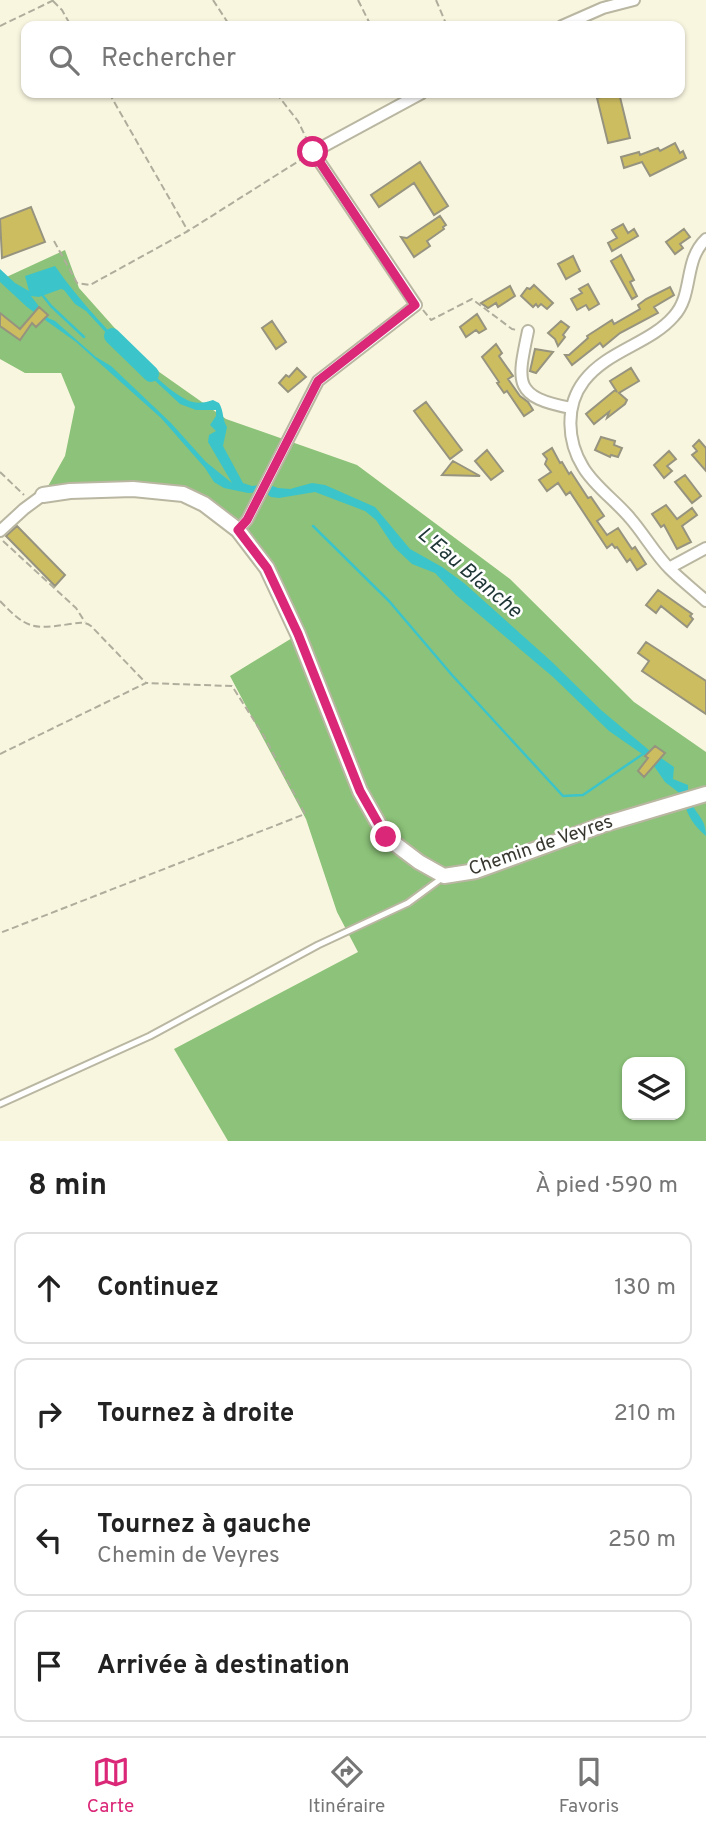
<!DOCTYPE html>
<html lang="fr">
<head>
<meta charset="utf-8">
<style>
	:root { --surface:#fff; --page:#f2f2f2; --text:#222; --muted:#767676; --line:#e0e0e0; --accent:#db2777 }
	body { margin:0; font-family:Overpass,sans-serif; background:var(--page); color:var(--text) }
	.controls { position:absolute; right:21px; bottom:21px; display:grid; overflow:hidden; border-radius:14px; box-shadow:0 2px 5px #0004 }
	.controls button { width:63px; height:63px; display:grid; place-items:center; padding:0; border:0; border-bottom:2px solid var(--line); background:var(--surface); color:var(--text); font:35px sans-serif }
	.stop { position:absolute; width:21px; height:21px; margin:-16px; border:5px solid #db2777; border-radius:50%; background:#fff }
	.stop.end { background:#db2777; border-color:#fff; box-shadow:0 2px 7px #0008 }
	.list { margin:0; padding:0; list-style:none }
	h2 { display:flex; justify-content:space-between; align-items:center; height:91px; margin:0; padding:0 28px; font-size:30px }
	h2 small { font-size:23px; font-weight:400; color:var(--muted) }
	.list li { display:grid; grid-template-columns:46px 1fr auto; gap:21px; align-items:center; box-sizing:border-box; height:112px; margin:0 14px 14px; padding:0 14px; border:2px solid var(--line); border-radius:14px }
	.list b { display:block; font-size:26px; white-space:nowrap }
	.list p { margin:0; font-size:23px; white-space:nowrap; color:var(--muted) }
	.list em { font-size:23px; font-style:normal; color:var(--muted) }
	.icon { flex:none; width:38px; height:38px; fill:none; stroke:currentColor; stroke-width:2; stroke-linecap:round; stroke-linejoin:round }
	.map { position:relative; flex:none; width:706px; height:1141px; overflow:hidden }
	.search { position:absolute; background:var(--surface); box-shadow:0 2px 5px #0004; left:21px; right:21px; top:21px; height:77px; display:flex; align-items:center; gap:18px; box-sizing:border-box; padding:0 24px; border-radius:14px; color:var(--muted); font-size:26px }
	.sheet { height:595px; background:var(--surface) }
	nav { display:flex; justify-content:space-around; align-items:center; box-sizing:border-box; height:98px; border-top:2px solid var(--line); background:var(--surface); font-size:19px; color:var(--muted) }
	nav a { display:grid; justify-items:center; gap:4px }
	nav .on { color:var(--accent) }
	.map>svg:first-child { display:block }
	.forest { fill:#8cc279; fill-rule:evenodd }
	.water { fill:#3bc5cb; fill-rule:evenodd }
	.lines { fill:none; stroke-linecap:round; stroke-linejoin:round }
	.stream { stroke:#3bc5cb; stroke-width:2.5 }
	.river { stroke:#3bc5cb; stroke-width:16 }
	.building { fill:#cdbd61; stroke:#96937f; stroke-width:2 }
	.lane-casing { stroke:#b9b6a1; stroke-width:9 }
	.street-casing { stroke:#b9b6a1; stroke-width:14 }
	.secondary-casing { stroke:#b9b6a1; stroke-width:18 }
	.path { stroke:#afad9c; stroke-width:2; stroke-dasharray:7 3.5; stroke-linecap:butt }
	.lane { stroke:#fff; stroke-width:5 }
	.street { stroke:#fff; stroke-width:10 }
	.secondary { stroke:#fff; stroke-width:14 }
	.route { stroke:#db2777; stroke-width:9 }
	.labels { text-anchor:middle; dominant-baseline:central; stroke-width:5; stroke-linejoin:round; paint-order:stroke }
	.street-label { font-size:19px; fill:#393830; stroke:#fff }
	.water-label { font-size:21px; font-style:italic; fill:#203738; stroke:#fff }
</style>
</head>
<body>
<div class="map">
<svg width="706" height="1141" viewBox="0 0 706 1141">
	<rect width="100%" height="100%" fill="#f9f6e0"/>
	<path class="forest" d="M65 250 79 288 145 362 226 419 357 465 510 579 634 702 706 752V1141H228L174 1049 358 952 337 912 306 819 230 676 297 635 238 530 183 494 43 495 65 456 75 407 61 373H25L0 359V280ZM627 1062H680V1115H627Z"/>
	<path class="water" d="M55 266C80 302 112 336 145 366 157 378 171 392 187 400 195 404 205 403 213 400L219 403C224 411 222 419 227 427L223 446 243 483 252 486 267 484 278 488 290 489 312 483 325 485 375 507 410 549 442 567 464 583 551 661 601 710 650 751 645 756 609 731 553 677 456 595 435 573 412 564 394 547 376 520 365 511 315 492 279 498 271 497 264 492 248 493 224 488 214 482 205 468 161 418 76 342 27 307 0 282V269L15 283 29 291 25 276ZM61 289 64 290 75 304 86 311 121 349 180 404 196 410H216V416L210 425 216 431 209 435 208 442 232 483 206 462 171 423 111 366 96 357 55 321 48 318 31 296 39 297Z
		M661 758 674 767 673 779 688 785C688 790 688 799 691 803 698 816 706 820 706 836 691 823 687 814 682 795L665 782 654 766Z"/>
	<g class="lines">
		<path class="stream" d="M40 292 51 306 84 337
			M313 526 389 601 452 675 563 796 583 795 643 754"/>
		<path class="river" d="M112 336 151 374"/>
	</g>
	<path class="building" d="M599 93H619L630 138 608 143 597 98 601 97Z
		M675 143 680 153 683 151 686 158 650 176 642 162 624 168 621 157 639 152 640 155 658 148 660 151Z
		M420 162 448 206 434 215 414 183 379 207 371 195Z
		M31 207 45 242 2 258 0 219Z
		M440 216 446 225 443 227 444 229 427 241 430 246 414 257 401 237 407 238Z
		M623 224 628 233 634 229 638 236 612 251 608 243 617 238 612 230Z
		M684 229 690 237 680 244 683 248 675 254 666 242Z
		M621 255 634 280 630 282 637 296 632 299 611 261Z
		M573 256 580 271 566 279 558 264Z
		M588 284 599 304 589 310 586 305 577 310 571 299 582 293 579 289Z
		M534 285 553 303 547 309 541 304 538 307 536 304 533 307 521 296 527 288 530 289Z
		M510 286 515 296 498 307 496 303 488 308 481 303Z
		M670 287 674 295 654 307 658 313 620 333 603 347 600 343 572 365 565 355H569L588 338 587 336 612 320 614 324 640 309 638 305 646 299Z
		M39 307 48 315 36 327 32 323 20 340 0 326V313L20 329Z
		M477 314 486 329 479 333 476 330 466 337 460 327Z
		M272 321 286 342 276 349 262 328Z
		M561 321 569 327 563 335 565 337 558 346 555 339 548 333Z
		M496 344 502 353 499 356 513 376 508 379 520 396 528 402 533 410 524 416 507 391 504 393 497 383 499 382 482 357Z
		M535 349 553 352 536 373 530 371Z
		M297 368 306 377 288 392 279 383 286 375 289 377Z
		M631 368 639 381 619 393 627 400 625 404 607 418 609 412 594 424 586 414 615 390 617 392 610 381Z
		M426 402 462 450 450 459 414 411Z
		M601 437 615 441 614 445 622 448 618 457 611 455 610 457 595 450Z
		M699 440 706 448V471L692 455 697 451 693 446Z
		M552 448 560 463 562 462 569 474 571 472 588 498 591 497 604 516 597 521 607 535 618 528 632 549 635 547 646 564 637 570 630 559 627 562 617 547 615 548 612 544 607 548 570 492 566 495 558 483 547 491 539 480 551 472 545 464 547 459 543 454Z
		M487 450 503 471 491 480 475 461Z
		M669 451 676 459 667 466 672 471 664 478 654 465Z
		M453 461 480 476 442 475Z
		M685 475 701 496 692 503 675 482Z
		M666 505 677 519 692 508 697 515 682 526 691 542 677 549 664 525 661 527 652 514Z
		M17 526 65 575 55 586 6 536Z
		M658 590 692 614 690 616 693 619 687 627 661 606 656 613 646 605Z
		M646 642 706 681V714L642 671 649 661 638 653Z
		M655 746 665 753 644 777 638 771 648 758 645 756Z"/>
	<g class="lines">
		<g class="lane-casing">
			<path id="lane" d="M0 1104 150 1036 318 945 408 903 442 878"/>
		</g>
		<g class="street-casing">
			<path id="street" d="M562 26 603 8 634 0
				M706 239C683 261 694 294 674 316 650 344 608 350 584 381 565 406 567 441 583 467 594 486 616 501 630 518 644 534 655 554 670 569 681 580 694 590 706 601
				M528 331C517 383 513 397 571 408
				M238 530 247 520 318 381 416 305 313 152 422 93
				M0 531 24 509 43 495
				M669 568 706 548"/>
		</g>
		<g class="secondary-casing">
			<path id="secondary" d="M43 495 70 491 133 489 183 494 204 504 238 530 267 568 298 634 360 791 386 837 419 862 444 876 476 871 605 824 706 794"/>
		</g>
		<path class="path" d="M213 0 230 26
			M358 0 371 26
			M436 0 447 26
			M53 1 62 10 71 26
			M0 26 54 0
			M109 93 188 231
			M276 93 298 121 309 144
			M54 241 77 283 90 285 188 231 305 157
			M423 310 431 320 472 299 512 329 517 330
			M0 472 24 495
			M3 541 76 608 85 622
			M0 601C26 628 32 630 70 624 78 623 84 621 91 626L146 683
			M0 754 146 683 232 686 264 736 305 814 0 933"/>
		<use href="#lane" class="lane"/>
		<use href="#street" class="street"/>
		<use href="#secondary" class="secondary"/>
	</g>
	<g class="lines">
		<path class="route" d="M313 152 415 305 318 381 247 520 238 530 267 568 298 634 360 791 386 837"/>
	</g>
	<g class="labels">
		<g class="street-label">
			<text transform="translate(541 846) rotate(-19)">Chemin de Veyres</text>
		</g>
		<g class="water-label">
			<text transform="translate(469 573) rotate(40)">L'Eau Blanche</text>
		</g>
	</g>
</svg>
<div class="controls">
<button><svg class="icon" aria-label="layers" viewBox="0 0 24 24"><path d="M12 4l9 5-9 5-9-5zM3 14l9 5 9-5"/></svg></button>
</div>
<div class="stop" style="left:313px;top:152px"></div>
<div class="stop end" style="left:386px;top:837px"></div>
<div class="search"><svg class="icon" aria-label="search" viewBox="0 0 24 24"><circle cx="10" cy="10" r="6"/><path d="M15 15l6 6"/></svg>Rechercher</div>
</div>
<section class="sheet">
<h2>8 min<small>À pied · 590 m</small></h2>
<ul class="list">
<li><svg class="icon" aria-label="ahead" viewBox="0 0 24 24"><path d="M12 20V5M6 11l6-6 6 6"/></svg><div><b>Continuez</b></div><em>130 m</em></li>
<li><svg class="icon" aria-label="right" viewBox="0 0 24 24"><path d="M7 20v-9h11M14 6l5 5-5 5"/></svg><div><b>Tournez à droite</b></div><em>210 m</em></li>
<li><svg class="icon" aria-label="left" viewBox="0 0 24 24"><path d="M17 20v-9H6M10 6l-5 5 5 5"/></svg><div><b>Tournez à gauche</b><p>Chemin de Veyres</p></div><em>250 m</em></li>
<li><svg class="icon" aria-label="arrive" viewBox="0 0 24 24"><path d="M6 21V4h12l-3 4 3 4H6"/></svg><div><b>Arrivée à destination</b></div></li>
</ul>
</section>
<nav>
<a class="on"><svg class="icon" aria-label="map" viewBox="0 0 24 24"><path d="M3 6l6-2 6 2 6-2v14l-6 2-6-2-6 2zM9 4v14M15 6v14"/></svg>Carte</a>
<a><svg class="icon" aria-label="directions" viewBox="0 0 24 24"><path d="M12 3l9 9-9 9-9-9zM9 14v-3h6M13 9l2 2-2 2"/></svg>Itinéraire</a>
<a><svg class="icon" aria-label="saved" viewBox="0 0 24 24"><path d="M7 4h10v16l-5-4-5 4z"/></svg>Favoris</a>
</nav>
</body>
</html>
